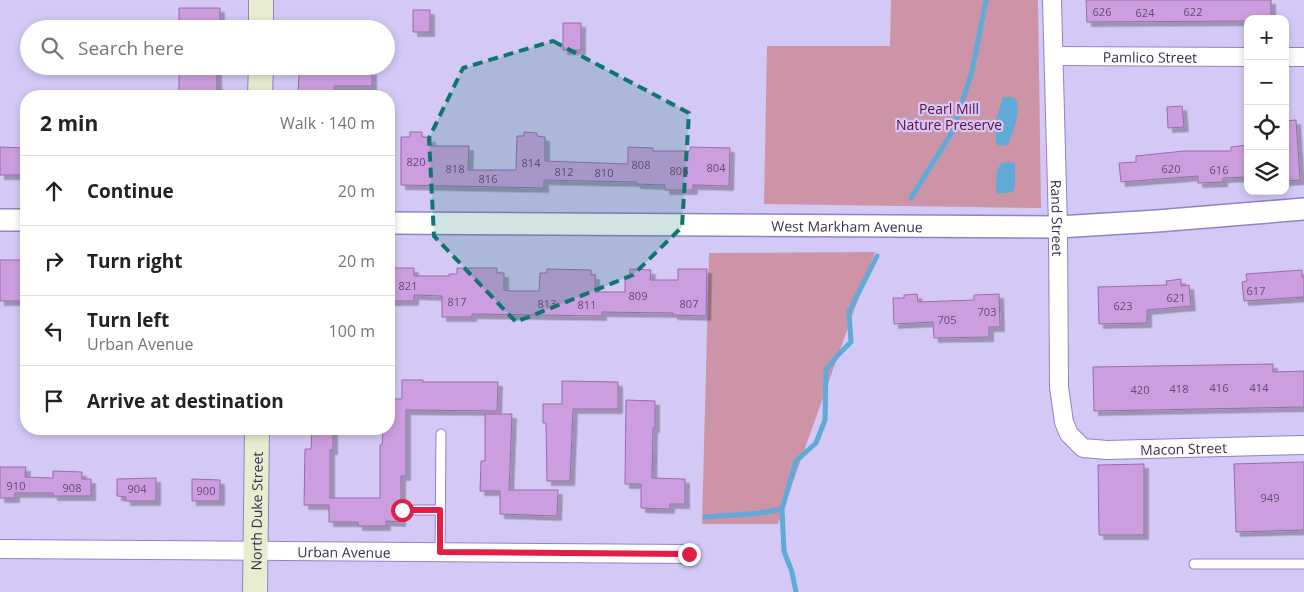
<!DOCTYPE html>
<html lang="en">
<head>
<meta charset="utf-8">
<style>
	:root { --surface:#fff; --page:#f6f6f6; --text:#222; --muted:#767676; --line:#e0e0e0 }
	body { margin:0; font-family:"Open Sans",sans-serif; background:var(--page); color:var(--text) }
	.controls { position:absolute; right:15px; top:15px; display:grid; overflow:hidden; border-radius:10px; box-shadow:0 2px 8px #0003 }
	.controls button { width:45px; height:45px; display:grid; place-items:center; padding:0; border:0; border-bottom:1px solid var(--line); background:var(--surface); color:var(--text); font:25px sans-serif }
	.stop { position:absolute; width:15px; height:15px; margin:-11px; border:4px solid #e11d48; border-radius:50%; background:#fff }
	.stop.end { background:#e11d48; border-color:#fff; box-shadow:0 1px 5px #0008 }
	.list { margin:0; padding:0; list-style:none }
	h2 { display:flex; justify-content:space-between; align-items:center; height:65px; margin:0; padding:0 20px; font-size:21px }
	h2 small { font-size:16px; font-weight:400; color:var(--muted) }
	.list li { display:grid; grid-template-columns:32px 1fr auto; gap:15px; align-items:center; box-sizing:border-box; height:70px; padding:0 20px; border-top:1px solid var(--line) }
	.list b { display:block; font-size:19px; white-space:nowrap }
	.list p { margin:0; font-size:16px; white-space:nowrap; color:var(--muted) }
	.list em { font-size:16px; font-style:normal; color:var(--muted) }
	.icon { flex:none; width:28px; height:28px; fill:none; stroke:currentColor; stroke-width:2; stroke-linecap:round; stroke-linejoin:round }
	.map { position:relative; flex:none; width:1304px; height:592px; overflow:hidden }
	.search { position:absolute; background:var(--surface); box-shadow:0 2px 8px #0003; left:20px; top:20px; width:375px; height:55px; display:flex; align-items:center; gap:12px; box-sizing:border-box; padding:0 18px; border-radius:28px; color:var(--muted); font-size:19px }
	.panel { position:absolute; background:var(--surface); box-shadow:0 2px 8px #0003; left:20px; top:90px; width:375px; height:345px; border-radius:20px }
	.map>svg:first-child { display:block }
	.green { fill:#cd94a8 }
	.water { fill:#5faad7 }
	.lines { fill:none; stroke-linecap:round; stroke-linejoin:round }
	.stream { stroke:#5faad7; stroke-width:5 }
	.building { fill:#cd9edf; stroke:#986baa; filter:url(#shadow) }
	.service-casing { stroke:#9480c6; stroke-width:11 }
	.minor-casing { stroke:#9480c6; stroke-width:20 }
	.tertiary-casing { stroke:#9480c6; stroke-width:24 }
	.secondary-casing { stroke:#9480c6; stroke-width:26 }
	.service { stroke:#fff; stroke-width:9 }
	.minor { stroke:#fff; stroke-width:18 }
	.tertiary { stroke:#fff; stroke-width:21 }
	.secondary { stroke:#e8ecd0; stroke-width:24 }
	.route { stroke:#e11d48; stroke-width:6 }
	.marked { fill:#0f766e; fill-opacity:0.2; stroke:#0f766e; stroke-width:4; stroke-dasharray:10 6; stroke-linejoin:round }
	.labels { text-anchor:middle; dominant-baseline:central; stroke-width:4.5; stroke-linejoin:round; paint-order:stroke }
	.number-label { font-size:11px; fill:#5e4c72 }
	.street-label { font-size:14px; fill:#39304e; stroke:#d4c9f6 }
	.park-label { font-size:14px; fill:#660a3a; stroke:#d4c9f6 }
</style>
</head>
<body>
<div class="map">
<svg width="1304" height="592" viewBox="0 0 1304 592">
	<defs>
		<filter id="shadow"><feDropShadow dx="4.5" dy="4.5" stdDeviation="0" flood-color="#0004"/></filter>
	</defs>
	<rect width="100%" height="100%" fill="#d4c9f6"/>
	<path class="green" d="M891 0H1038L1041 208 764 204 767 46H890Z
		M875 252 778 524H702L709 253Z"/>
	<path class="water" d="M1003 97H1011L1016 99C1021 114 1013 130 1008 145L1000 146 996 143 995 123Z
		M1008 162 1015 163V184L1013 192 998 194 996 191 997 171 1001 163Z"/>
	<g class="lines">
		<path class="stream" d="M911 198 954 129 972 71 986 0
			M705 517C730 515 757 515 782 509
			M796 592 792 572 784 551 782 509 796 461 816 443 825 420 826 370 838 355 851 342 849 312 877 256"/>
	</g>
	<path class="building" d="M1086 0H1271V19H1248V21L1087 22Z
		M179 8H220V25H218V29H179Z
		M413 10H430V32H413Z
		M563 23H581V50H563Z
		M179 66H217V96H179Z
		M356 71H372V86H334V96H298L299 72H356Z
		M1182 106 1184 127 1168 128 1167 107Z
		M1296 120 1300 180 1285 181V121Z
		M410 132H422V137L431 138V146H469L468 170H516L517 136H524V132L537 133V136L545 137V161L628 164V147L653 148V151H690V147L730 148 729 186 693 185V190H665V185L636 184V182L544 180V188L401 185V137H410Z
		M1248 145V177L1223 178V182L1198 183V176L1121 182 1119 163 1136 162V156L1184 151H1231V147Z
		M0 147 25 148V175H0Z
		M0 260H26V301H0Z
		M390 268H414V276H449V274H457V268H497V273H504V290L511 291H539L540 273H547V269L591 270V275H595V292H625V278H630V269L651 270 650 280H678V269H707L706 316 673 315V313L602 312V316L472 314V317H442V296L414 295V301H390Z
		M1302 270V277H1304V297L1244 301 1242 282 1247 281 1246 274Z
		M1181 279V286L1189 285 1191 306 1147 310V323L1099 324 1098 287 1167 285 1166 281Z
		M917 294 918 302 974 300V295L999 294 1000 327H989V337L934 338 933 322 894 324 893 298H904V295Z
		M1273 364V372L1304 371V407L1094 411 1093 367Z
		M402 380H423V382H498L497 411 406 410V476H401V504L396 510 397 514 401 516V522L386 521V526H358V522H329V505H304L305 449H311L312 429H333V450H330V498H380V445H382L383 429H389V399H402Z
		M562 381 618 382V409H573L570 481H547L546 423H543V404H562Z
		M626 400 655 401V428H653L652 478 685 479V504H670V509L641 508V484H625Z
		M485 414H512L509 490H558L557 516 500 514V491H480L481 461H485Z
		M1304 462V530L1236 532 1234 464Z
		M1144 464V535H1099L1098 465Z
		M0 467H26L25 477 53 478V471L82 472V479H91V496H53V493H15V498H0Z
		M156 478V501H126V497L117 496V479Z
		M192 479 220 480V501H192Z"/>
	<g class="lines">
		<g class="service-casing">
			<path id="service" d="M402 510H440
				M440 552 441 434
				M1194 564H1304"/>
		</g>
		<g class="minor-casing">
			<g id="minor">
				<path id="s1" d="M1052 0 1058 227 1059 387 1064 422 1069 434 1083 448 1107 450 1304 445"/>
				<path id="s2" d="M1054 56 1248 57"/>
				<path d="M1285 57H1304"/>
				<path id="s3" d="M0 549 689 554"/>
			</g>
		</g>
		<g class="tertiary-casing">
			<g id="tertiary">
				<path d="M0 220H26"/>
				<path id="s4" d="M389 223 1058 227 1157 221 1304 209"/>
			</g>
		</g>
		<g class="secondary-casing">
			<g id="secondary">
				<path d="M261 29V0"/>
				<path d="M260 96 261 66"/>
				<path id="s5" d="M255 592 257 429"/>
			</g>
		</g>
		<use href="#service" class="service"/>
		<use href="#minor" class="minor"/>
		<use href="#tertiary" class="tertiary"/>
		<use href="#secondary" class="secondary"/>
	</g>
	<g class="lines">
		<path class="route" d="M402 510H440V552L689 554"/>
	</g>
	<path class="marked" d="M553 41 689 113 682 227 633 275 516 322 434 236 429 138 463 68Z"/>
	<g class="labels">
		<g class="number-label">
			<text x="1102" y="11">626</text>
			<text x="1193" y="11">622</text>
			<text x="1145" y="12">624</text>
			<text x="416" y="161">820</text>
			<text x="531" y="162">814</text>
			<text x="641" y="164">808</text>
			<text x="716" y="167">804</text>
			<text x="455" y="168">818</text>
			<text x="1171" y="168">620</text>
			<text x="1219" y="169">616</text>
			<text x="679" y="170">806</text>
			<text x="564" y="171">812</text>
			<text x="604" y="172">810</text>
			<text x="488" y="178">816</text>
			<text x="408" y="285">821</text>
			<text x="1256" y="290">617</text>
			<text x="638" y="295">809</text>
			<text x="1176" y="297">621</text>
			<text x="457" y="301">817</text>
			<text x="547" y="303">813</text>
			<text x="689" y="303">807</text>
			<text x="587" y="304">811</text>
			<text x="1123" y="305">623</text>
			<text x="987" y="311">703</text>
			<text x="947" y="319">705</text>
			<text x="1219" y="387">416</text>
			<text x="1259" y="387">414</text>
			<text x="1179" y="388">418</text>
			<text x="1140" y="389">420</text>
			<text x="16" y="485">910</text>
			<text x="72" y="487">908</text>
			<text x="137" y="488">904</text>
			<text x="206" y="490">900</text>
			<text x="1270" y="497">949</text>
		</g>
		<g class="street-label">
			<text stroke="none"><textPath href="#s2" startOffset="96">Pamlico Street</textPath></text>
			<text stroke="none"><textPath href="#s1" startOffset="218">Rand Street</textPath></text>
			<text stroke="none"><textPath href="#s4" startOffset="458">West Markham Avenue</textPath></text>
			<text stroke="none"><textPath href="#s1" startOffset="556">Macon Street</textPath></text>
			<text stroke="none"><textPath href="#s5" startOffset="81">North Duke Street</textPath></text>
			<text stroke="none"><textPath href="#s3" startOffset="344">Urban Avenue</textPath></text>
		</g>
		<g class="park-label">
			<text x="949" y="108">Pearl Mill<tspan x="949" dy="16">Nature Preserve</tspan></text>
		</g>
	</g>
</svg>
<div class="controls">
<button>+</button>
<button>−</button>
<button><svg class="icon" aria-label="locate" viewBox="0 0 24 24"><circle cx="12" cy="12" r="6"/><path d="M12 2v4M12 18v4M2 12h4M18 12h4"/></svg></button>
<button><svg class="icon" aria-label="layers" viewBox="0 0 24 24"><path d="M12 4l9 5-9 5-9-5zM3 14l9 5 9-5"/></svg></button>
</div>
<div class="stop" style="left:402px;top:510px"></div>
<div class="stop end" style="left:689px;top:554px"></div>
<div class="search"><svg class="icon" aria-label="search" viewBox="0 0 24 24"><circle cx="10" cy="10" r="6"/><path d="M15 15l6 6"/></svg>Search here</div>
<section class="panel">
<h2>2 min<small>Walk · 140 m</small></h2>
<ul class="list">
<li><svg class="icon" aria-label="ahead" viewBox="0 0 24 24"><path d="M12 20V5M6 11l6-6 6 6"/></svg><div><b>Continue</b></div><em>20 m</em></li>
<li><svg class="icon" aria-label="right" viewBox="0 0 24 24"><path d="M7 20v-9h11M14 6l5 5-5 5"/></svg><div><b>Turn right</b></div><em>20 m</em></li>
<li><svg class="icon" aria-label="left" viewBox="0 0 24 24"><path d="M17 20v-9H6M10 6l-5 5 5 5"/></svg><div><b>Turn left</b><p>Urban Avenue</p></div><em>100 m</em></li>
<li><svg class="icon" aria-label="arrive" viewBox="0 0 24 24"><path d="M6 21V4h12l-3 4 3 4H6"/></svg><div><b>Arrive at destination</b></div></li>
</ul>
</section>
</div>
</body>
</html>
